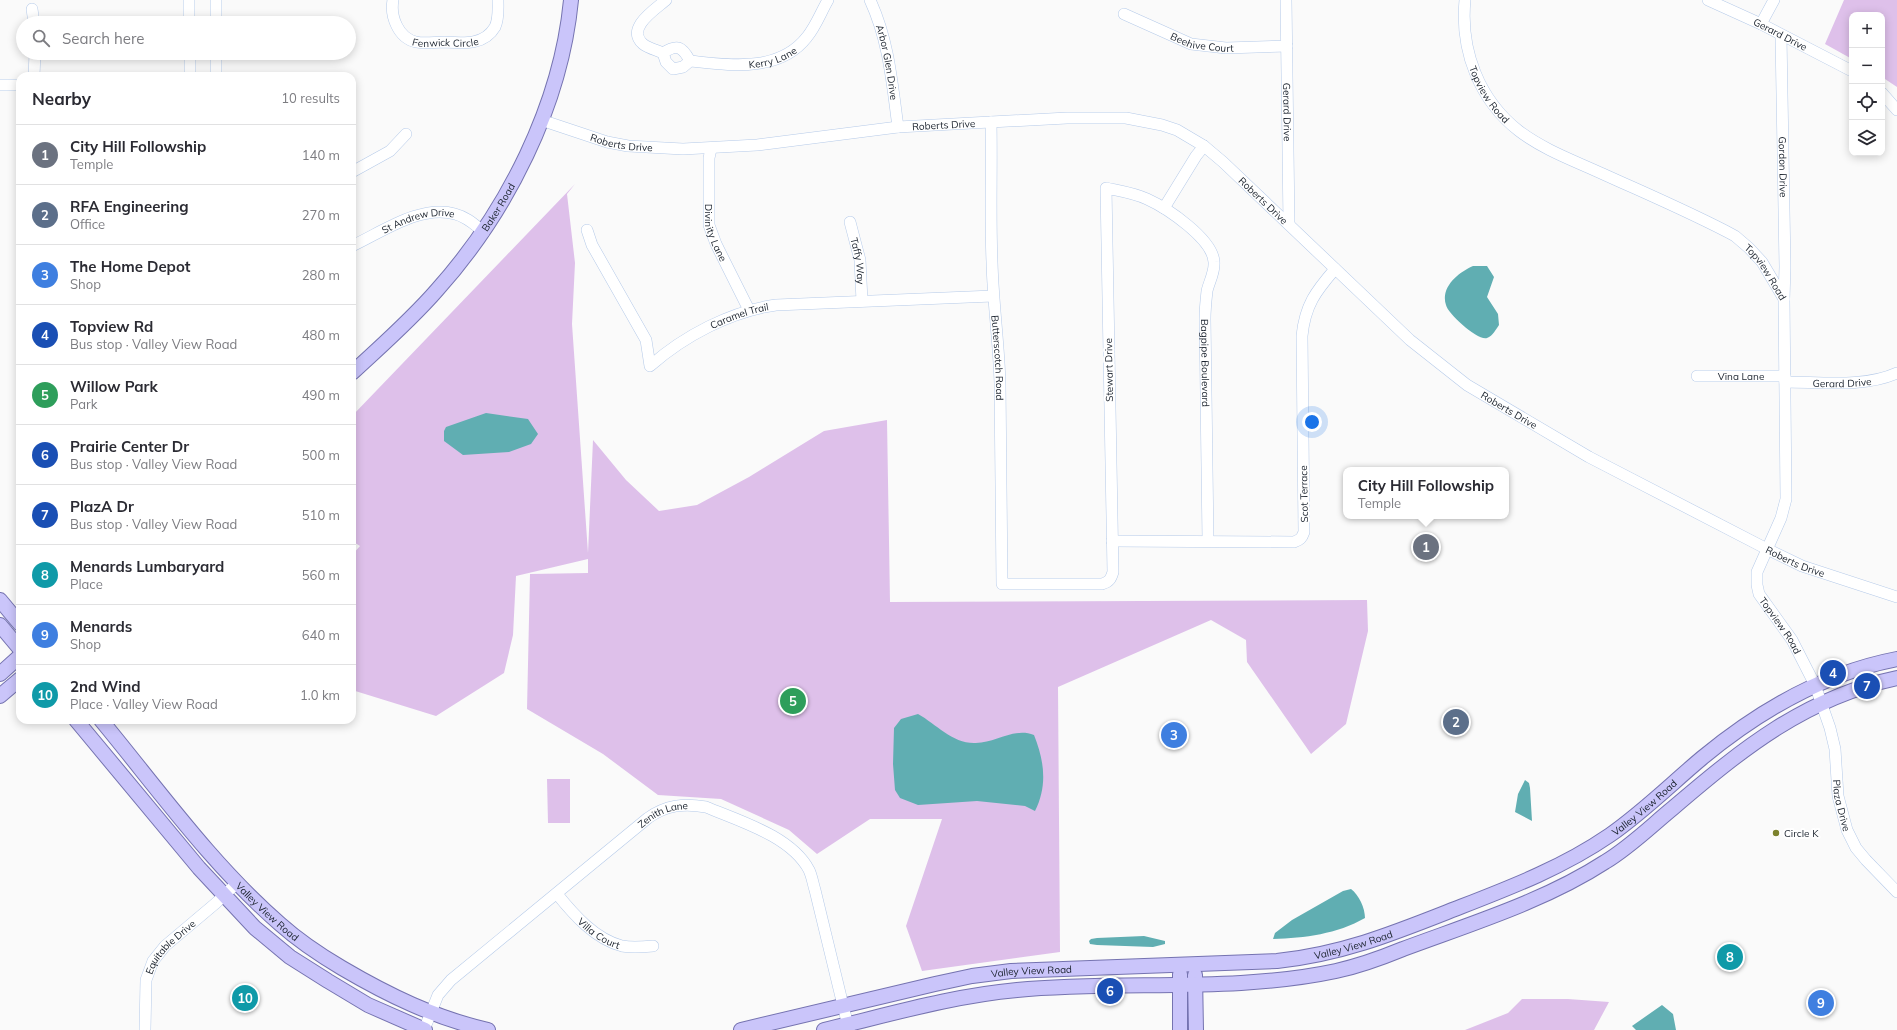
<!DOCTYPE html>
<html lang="en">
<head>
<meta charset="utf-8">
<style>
	:root { --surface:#fff; --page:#f2f2f3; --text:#2b2b33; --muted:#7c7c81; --line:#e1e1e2; --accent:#111827 }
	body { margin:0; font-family:Mulish,sans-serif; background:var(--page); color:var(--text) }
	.controls { position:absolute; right:12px; top:12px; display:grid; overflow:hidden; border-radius:8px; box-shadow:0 2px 10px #0003 }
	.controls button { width:36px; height:36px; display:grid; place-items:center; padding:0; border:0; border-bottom:1px solid var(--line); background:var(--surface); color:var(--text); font:20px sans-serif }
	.you { position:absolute; left:1312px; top:422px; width:14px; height:14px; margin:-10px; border:3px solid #fff; border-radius:50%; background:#1a73e8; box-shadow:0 0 0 6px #1a73e833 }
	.badge { display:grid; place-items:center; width:26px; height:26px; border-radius:50%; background:var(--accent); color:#fff; font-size:13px; font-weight:700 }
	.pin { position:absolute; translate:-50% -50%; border:2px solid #fff; box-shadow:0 1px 4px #0006 }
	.popup { position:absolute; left:1343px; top:467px; width:166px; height:52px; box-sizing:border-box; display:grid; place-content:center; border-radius:8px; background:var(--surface); filter:drop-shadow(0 1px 3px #0005); font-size:13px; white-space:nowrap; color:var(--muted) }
	.popup b { font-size:15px; color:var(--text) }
	.popup::after { content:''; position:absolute; left:50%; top:100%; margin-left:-8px; border:8px solid transparent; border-top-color:var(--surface) }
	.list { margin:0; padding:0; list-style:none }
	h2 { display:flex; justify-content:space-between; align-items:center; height:52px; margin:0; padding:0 16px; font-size:17px }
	h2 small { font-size:13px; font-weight:400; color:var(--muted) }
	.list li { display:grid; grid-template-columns:26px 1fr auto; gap:12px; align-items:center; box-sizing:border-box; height:60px; padding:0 16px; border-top:1px solid var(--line) }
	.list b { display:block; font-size:15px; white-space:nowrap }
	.list p { margin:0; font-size:13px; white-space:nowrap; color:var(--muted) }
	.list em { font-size:13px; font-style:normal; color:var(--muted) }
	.icon { flex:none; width:22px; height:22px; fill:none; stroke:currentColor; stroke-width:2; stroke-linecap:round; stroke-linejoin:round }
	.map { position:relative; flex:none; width:1897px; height:1030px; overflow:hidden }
	.search { position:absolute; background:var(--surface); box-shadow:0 2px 10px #0003; left:16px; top:16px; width:340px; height:44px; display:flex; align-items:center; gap:10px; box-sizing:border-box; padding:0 14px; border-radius:22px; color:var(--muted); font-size:15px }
	.panel { position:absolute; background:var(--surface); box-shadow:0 2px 10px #0003; left:16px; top:72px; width:340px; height:652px; border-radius:12px }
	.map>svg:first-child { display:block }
	.green { fill:#dec0ea }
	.water { fill:#60aeb2 }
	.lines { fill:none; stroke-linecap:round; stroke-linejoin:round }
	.minor-casing { stroke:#b5cae9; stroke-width:12 }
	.major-casing { stroke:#7573b0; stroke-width:16 }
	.minor { stroke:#fff; stroke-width:11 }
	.major { stroke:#cac5fa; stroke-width:14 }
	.poi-dot { fill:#7c822d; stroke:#fff; stroke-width:1.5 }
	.labels { text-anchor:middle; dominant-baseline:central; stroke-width:4; stroke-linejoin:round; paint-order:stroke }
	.street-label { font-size:10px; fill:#1a222d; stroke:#fff }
	.poi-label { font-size:10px; fill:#1a222d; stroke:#fff; text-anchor:start }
</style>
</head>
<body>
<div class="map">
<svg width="1897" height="1030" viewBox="0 0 1897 1030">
	<rect width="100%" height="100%" fill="#fafafa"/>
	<path class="green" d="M1844 0H1897V87L1882 77V15H1852V59L1825 44Z
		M575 184 567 194 575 263 572 324 588 553 593 440 626 480 659 511 697 505 749 477 824 431 887 420 890 602 1367 600 1368 631 1346 724 1311 754 1247 662 1246 640 1211 620 1058 687 1060 952 922 971 906 926 942 819H870L817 854 789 830 721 799 658 795 603 754 527 709 530 574 588 573V559L516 576 513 635 504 673 436 716 352 690V555L360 546 352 541V416Z
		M547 779H570V823H548Z
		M1522 999H1568L1609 1002 1594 1030H1465L1508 1013Z"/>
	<path class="water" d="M1473 266H1487L1494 277 1487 297 1498 314 1499 325C1496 329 1493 336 1487 338 1478 341 1448 314 1446 305 1440 287 1459 272 1473 266Z
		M486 413 528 419 538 434 531 444 509 452 463 455 444 441V431L446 427Z
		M918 714C936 724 952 743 974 743 995 744 1013 727 1034 735 1044 760 1048 785 1035 811L1025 806 977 801 918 805 900 798 895 790 893 764 894 728 901 719Z
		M1525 780 1529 783 1530 788 1532 821 1515 812 1518 794Z
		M1351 889C1359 895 1365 908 1365 918 1337 934 1305 938 1273 939L1275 933 1292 920 1343 891Z
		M1144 936 1165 941V944L1153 947 1097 945 1090 944 1089 941 1091 939 1097 938Z
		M1662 1005 1673 1014 1676 1030H1636L1632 1026Z"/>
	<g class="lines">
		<g class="minor-casing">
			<g id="minor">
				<path d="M189 0V23"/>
				<path id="s1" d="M393 0C390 16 398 38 416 42 424 44 435 42 444 42 462 43 484 46 495 27 499 19 498 9 498 0"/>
				<path id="s2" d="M666 0C656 9 625 28 643 44 648 48 656 50 663 53L666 62 673 69 683 67 690 61C730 65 779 73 807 37 816 26 821 12 828 0"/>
				<path id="s3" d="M870 0C889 41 892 83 898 127"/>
				<path id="s4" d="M1286 0 1289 224"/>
				<path id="s5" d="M1465 0C1460 50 1479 100 1519 131 1544 150 1575 161 1603 174 1647 194 1692 213 1735 236L1749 248 1762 262 1784 299 1786 499 1781 518 1757 572V585L1759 594 1792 640 1815 685 1830 728 1835 749 1838 796 1847 830 1856 848 1866 860 1897 892"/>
				<path id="s6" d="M1708 0 1761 24 1852 71"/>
				<path d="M32 9 34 23"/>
				<path id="s7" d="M1124 14 1191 44 1226 48 1287 46"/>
				<path d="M216 23V0"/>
				<path d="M1761 24 1774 0"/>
				<path id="s8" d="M1781 36 1785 267 1784 299"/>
				<path d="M190 53V76"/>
				<path d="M663 53C677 44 682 46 690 61"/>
				<path d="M34 76 35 53"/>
				<path d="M216 76V53"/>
				<path d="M0 85H20"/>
				<path d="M1882 93 1897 110"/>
				<path id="s9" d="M541 120 607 142 628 146 683 149 757 145 898 127 1067 118H1126L1162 125 1177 130 1204 146 1223 162 1410 340 1467 385 1589 457 1767 549 1802 566 1897 597"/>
				<path id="s10" d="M991 122C992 169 990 216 992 262 993 303 999 344 1000 384L1002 584H1102C1109 582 1111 579 1113 572L1106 188C1120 191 1134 193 1147 199 1167 208 1213 239 1214 262 1215 272 1209 282 1207 291 1206 300 1205 310 1205 319L1208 540"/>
				<path id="s11" d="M711 149 709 158V225L716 244 749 310"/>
				<path d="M352 172 390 151 406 134"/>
				<path d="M1164 208 1196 156 1204 146"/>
				<path id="s12" d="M850 222 860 260 862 301"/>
				<path id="s13" d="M587 230 592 245 646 340 650 366C684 336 731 311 776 305L993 296"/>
				<path id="s14" d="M352 246C382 232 421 204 455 214 467 217 475 225 484 232"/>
				<path id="s15" d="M1697 376H1785"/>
				<path id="s16" d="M1785 382C1821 382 1864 388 1897 373"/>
				<path d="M1112 541 1294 542C1300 540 1302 538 1304 532L1302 336C1305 305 1316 291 1335 269"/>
				<path id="s17" d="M557 894C574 915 595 939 622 946 632 948 643 947 653 946"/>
				<path id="s18" d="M145 1030 146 980 153 961 165 946 216 903 237 883"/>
				<path id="s19" d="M424 1030 438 995 451 980 648 818C666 805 684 803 706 807 739 821 791 836 809 870 812 876 813 884 815 890L849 1030"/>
			</g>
		</g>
		<g class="major-casing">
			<g id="major">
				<path id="s20" d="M352 373C381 346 411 320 437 290 507 212 561 105 571 0"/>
				<path d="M0 600 20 624"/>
				<path d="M0 625 20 649"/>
				<path d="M0 674 20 656"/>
				<path d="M0 696 20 679"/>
				<path d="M76 720 199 868 255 928 290 957 328 981 368 1005 425 1030"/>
				<path id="s21" d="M101 720C158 789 212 865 280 924 299 941 320 955 342 968 388 995 435 1018 488 1030"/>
				<path d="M1180 974V1030"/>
				<path d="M1195 975 1196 1030"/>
				<path id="s22" d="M741 1030 935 984 972 976 1011 971 1277 961C1343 954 1394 933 1455 909 1509 888 1562 868 1610 835 1643 812 1671 784 1702 758 1759 711 1823 673 1897 659"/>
				<path d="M824 1030C888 1015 951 996 1017 990 1122 980 1233 993 1336 971 1359 966 1381 958 1403 949 1470 924 1545 901 1605 862 1630 847 1651 826 1673 808 1742 749 1806 697 1897 678"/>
			</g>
		</g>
		<use href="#minor" class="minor"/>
		<use href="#major" class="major"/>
	</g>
	<circle class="poi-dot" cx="1776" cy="833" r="4"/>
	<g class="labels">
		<g class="street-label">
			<text stroke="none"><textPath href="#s6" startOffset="80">Gerard Drive</textPath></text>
			<text stroke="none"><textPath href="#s1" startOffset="82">Fenwick Circle</textPath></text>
			<text stroke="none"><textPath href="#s7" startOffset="84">Beehive Court</textPath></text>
			<text stroke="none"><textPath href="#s2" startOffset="202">Kerry Lane</textPath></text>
			<text stroke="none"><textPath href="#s3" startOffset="65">Arbor Glen Drive</textPath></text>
			<text stroke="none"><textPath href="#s5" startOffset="100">Topview Road</textPath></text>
			<text stroke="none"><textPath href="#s4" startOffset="112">Gerard Drive</textPath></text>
			<text stroke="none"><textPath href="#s9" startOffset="408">Roberts Drive</textPath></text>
			<text stroke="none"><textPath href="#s9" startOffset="84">Roberts Drive</textPath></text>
			<text stroke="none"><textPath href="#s8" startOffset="131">Gordon Drive</textPath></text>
			<text stroke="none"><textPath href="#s9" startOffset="755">Roberts Drive</textPath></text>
			<text stroke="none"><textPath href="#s20" startOffset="222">Baker Road</textPath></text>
			<text stroke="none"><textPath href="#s14" startOffset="72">St Andrew Drive</textPath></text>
			<text stroke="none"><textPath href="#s11" startOffset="85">Divinity Lane</textPath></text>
			<text stroke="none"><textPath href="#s12" startOffset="40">Taffy Way</textPath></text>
			<text stroke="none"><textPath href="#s5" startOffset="436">Topview Road</textPath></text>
			<text stroke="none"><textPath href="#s13" startOffset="255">Caramel Trail</textPath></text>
			<text stroke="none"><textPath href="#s10" startOffset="236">Butterscotch Road</textPath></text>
			<text stroke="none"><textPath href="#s10" startOffset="1203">Bagpipe Boulevard</textPath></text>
			<text transform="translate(1109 370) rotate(-91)">Stewart Drive</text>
			<text stroke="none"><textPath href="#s15" startOffset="44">Vina Lane</textPath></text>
			<text stroke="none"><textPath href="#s16" startOffset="57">Gerard Drive</textPath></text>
			<text stroke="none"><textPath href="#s9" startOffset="1079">Roberts Drive</textPath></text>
			<text transform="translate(1304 494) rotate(-91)">Scot Terrace</text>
			<text stroke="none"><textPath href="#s9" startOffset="1403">Roberts Drive</textPath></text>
			<text stroke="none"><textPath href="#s5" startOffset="808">Topview Road</textPath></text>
			<text stroke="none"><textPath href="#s5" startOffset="1001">Plaza Drive</textPath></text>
			<text stroke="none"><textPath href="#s22" startOffset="945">Valley View Road</textPath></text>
			<text stroke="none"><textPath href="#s19" startOffset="328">Zenith Lane</textPath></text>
			<text stroke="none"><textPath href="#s21" startOffset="254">Valley View Road</textPath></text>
			<text stroke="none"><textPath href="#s17" startOffset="58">Villa Court</textPath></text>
			<text stroke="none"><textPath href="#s22" startOffset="621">Valley View Road</textPath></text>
			<text stroke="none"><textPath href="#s18" startOffset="92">Equitable Drive</textPath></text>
			<text stroke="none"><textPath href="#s22" startOffset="297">Valley View Road</textPath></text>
		</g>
		<g class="poi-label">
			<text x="1784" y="833">Circle K</text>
		</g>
	</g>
</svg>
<div class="controls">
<button>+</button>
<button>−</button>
<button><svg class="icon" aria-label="locate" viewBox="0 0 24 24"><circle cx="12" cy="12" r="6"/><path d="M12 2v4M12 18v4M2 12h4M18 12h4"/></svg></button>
<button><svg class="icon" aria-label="layers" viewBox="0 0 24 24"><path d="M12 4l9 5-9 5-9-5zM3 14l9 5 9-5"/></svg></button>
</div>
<div class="you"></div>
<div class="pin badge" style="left:1426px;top:547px;background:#6b7280">1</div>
<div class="popup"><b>City Hill Followship</b>Temple</div>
<div class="pin badge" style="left:1456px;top:722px;background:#5c6f8a">2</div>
<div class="pin badge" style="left:1174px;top:735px;background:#3f7fe0">3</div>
<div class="pin badge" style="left:1833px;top:673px;background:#1a4fb4">4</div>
<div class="pin badge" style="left:793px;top:701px;background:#2e9e5b">5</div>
<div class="pin badge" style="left:1110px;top:991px;background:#1a4fb4">6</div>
<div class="pin badge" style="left:1867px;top:686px;background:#1a4fb4">7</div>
<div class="pin badge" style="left:1730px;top:957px;background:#0f9aa8">8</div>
<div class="pin badge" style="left:1821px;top:1003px;background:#3f7fe0">9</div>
<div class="pin badge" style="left:245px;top:998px;background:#0f9aa8">10</div>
<div class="search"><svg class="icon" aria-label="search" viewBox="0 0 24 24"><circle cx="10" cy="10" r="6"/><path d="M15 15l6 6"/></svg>Search here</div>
<section class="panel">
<h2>Nearby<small>10 results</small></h2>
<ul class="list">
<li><span class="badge" style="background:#6b7280">1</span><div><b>City Hill Followship</b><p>Temple</p></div><em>140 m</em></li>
<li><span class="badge" style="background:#5c6f8a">2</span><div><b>RFA Engineering</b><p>Office</p></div><em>270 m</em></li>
<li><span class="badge" style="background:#3f7fe0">3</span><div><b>The Home Depot</b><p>Shop</p></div><em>280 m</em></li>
<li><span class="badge" style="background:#1a4fb4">4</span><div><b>Topview Rd</b><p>Bus stop · Valley View Road</p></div><em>480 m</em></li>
<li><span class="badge" style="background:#2e9e5b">5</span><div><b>Willow Park</b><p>Park</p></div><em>490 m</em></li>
<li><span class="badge" style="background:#1a4fb4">6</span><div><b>Prairie Center Dr</b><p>Bus stop · Valley View Road</p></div><em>500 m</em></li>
<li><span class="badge" style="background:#1a4fb4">7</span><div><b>PlazA Dr</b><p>Bus stop · Valley View Road</p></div><em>510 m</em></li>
<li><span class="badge" style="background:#0f9aa8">8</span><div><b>Menards Lumbaryard</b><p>Place</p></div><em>560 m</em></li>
<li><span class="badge" style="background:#3f7fe0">9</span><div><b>Menards</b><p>Shop</p></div><em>640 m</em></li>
<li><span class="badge" style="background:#0f9aa8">10</span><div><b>2nd Wind</b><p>Place · Valley View Road</p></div><em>1.0 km</em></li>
</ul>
</section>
</div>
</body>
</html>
